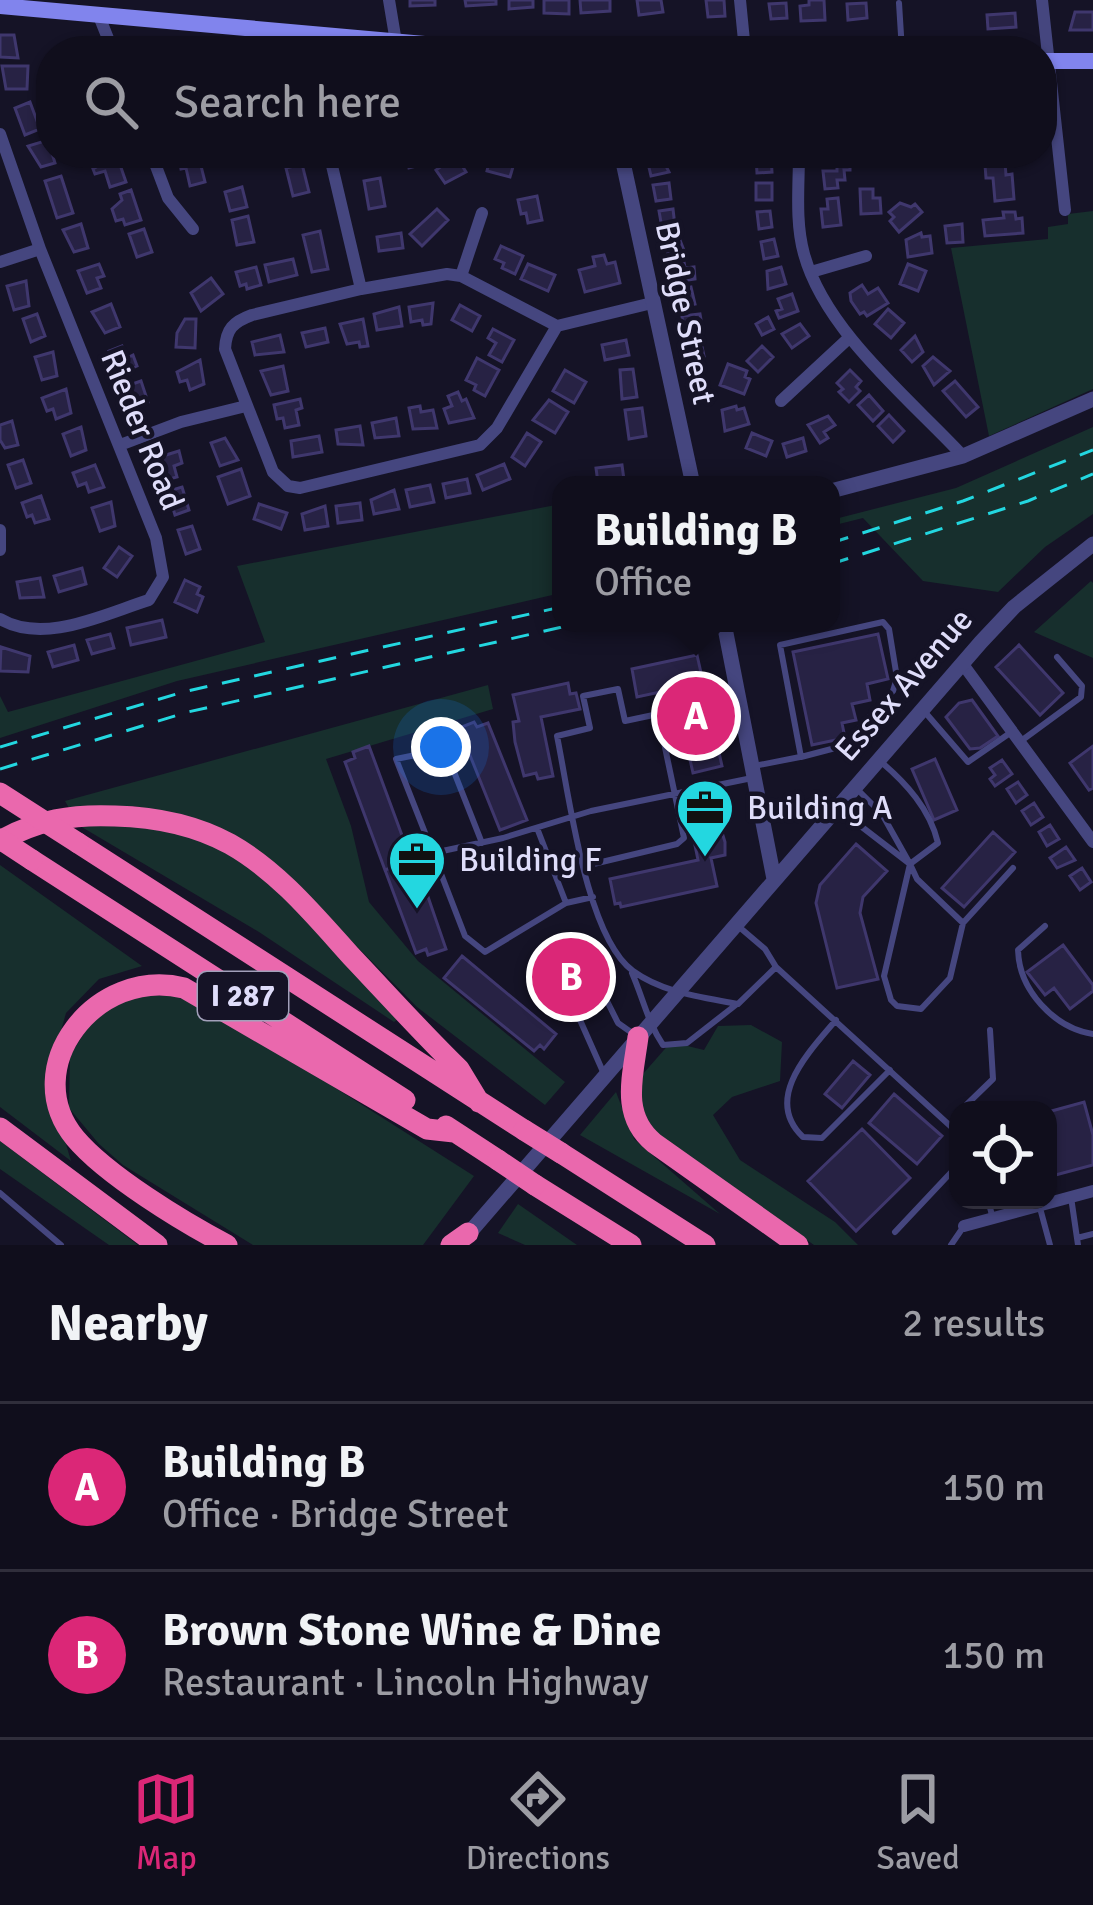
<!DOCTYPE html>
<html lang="en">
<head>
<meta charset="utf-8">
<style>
	:root { --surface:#100e1c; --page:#1e1c29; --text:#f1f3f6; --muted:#9c9ca3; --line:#302e3b; --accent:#db2777 }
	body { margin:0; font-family:Signika,sans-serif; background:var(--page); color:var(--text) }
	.controls { position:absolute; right:36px; bottom:36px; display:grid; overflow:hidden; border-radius:24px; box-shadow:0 3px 9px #0004 }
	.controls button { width:108px; height:108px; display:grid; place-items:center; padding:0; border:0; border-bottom:3px solid var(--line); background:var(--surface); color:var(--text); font:60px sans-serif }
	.you { position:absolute; left:441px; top:747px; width:42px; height:42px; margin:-30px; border:9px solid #fff; border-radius:50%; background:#1a73e8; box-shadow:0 0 0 18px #1a73e833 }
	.badge { display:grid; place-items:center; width:78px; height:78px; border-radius:50%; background:var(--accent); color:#fff; font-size:39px; font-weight:700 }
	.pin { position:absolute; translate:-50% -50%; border:6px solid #fff; box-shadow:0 3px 12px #0006 }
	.popup { position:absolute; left:552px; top:476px; width:288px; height:156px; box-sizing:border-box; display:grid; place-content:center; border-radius:24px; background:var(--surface); filter:drop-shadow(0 3px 9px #0005); font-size:39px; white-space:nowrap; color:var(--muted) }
	.popup b { font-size:45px; color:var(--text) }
	.popup::after { content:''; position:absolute; left:50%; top:100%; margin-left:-24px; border:24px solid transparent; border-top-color:var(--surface) }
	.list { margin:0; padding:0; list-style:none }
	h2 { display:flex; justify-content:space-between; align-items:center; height:156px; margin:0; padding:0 48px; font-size:51px }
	h2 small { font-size:39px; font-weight:400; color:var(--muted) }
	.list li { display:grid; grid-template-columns:78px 1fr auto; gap:36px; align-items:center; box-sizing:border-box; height:168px; padding:0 48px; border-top:3px solid var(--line) }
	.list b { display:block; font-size:45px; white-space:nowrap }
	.list p { margin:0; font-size:39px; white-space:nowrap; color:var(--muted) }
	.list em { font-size:39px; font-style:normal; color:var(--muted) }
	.icon { flex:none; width:66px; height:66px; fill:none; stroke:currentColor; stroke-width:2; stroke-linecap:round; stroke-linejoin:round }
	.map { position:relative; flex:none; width:1093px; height:1245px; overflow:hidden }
	.search { position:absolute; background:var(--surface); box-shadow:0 3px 9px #0004; left:36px; right:36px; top:36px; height:132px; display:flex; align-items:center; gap:30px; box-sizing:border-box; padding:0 42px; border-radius:48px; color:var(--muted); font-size:45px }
	.sheet { height:492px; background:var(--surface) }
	nav { display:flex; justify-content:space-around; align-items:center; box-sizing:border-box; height:168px; border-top:3px solid var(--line); background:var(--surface); font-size:33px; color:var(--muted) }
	nav a { display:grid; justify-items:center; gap:6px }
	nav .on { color:var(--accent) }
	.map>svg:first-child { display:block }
	.green { fill:#172f2d }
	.building { fill:#272244; stroke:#3f376d; stroke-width:3 }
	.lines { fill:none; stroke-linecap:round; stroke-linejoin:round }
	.service { stroke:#45467f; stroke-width:6 }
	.minor { stroke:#45467f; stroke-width:12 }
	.tertiary { stroke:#45467f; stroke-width:15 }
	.secondary { stroke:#8184ed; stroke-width:16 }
	.motorway { stroke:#ea68ad; stroke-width:21 }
	.rail { stroke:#23d7e0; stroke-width:3; stroke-dasharray:18 15; stroke-linecap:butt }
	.motorway-bridge { stroke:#ea68ad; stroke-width:21 }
	.labels { text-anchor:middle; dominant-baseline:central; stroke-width:9; stroke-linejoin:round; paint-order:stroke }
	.shield { fill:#151326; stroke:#a2a0ba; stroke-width:3 }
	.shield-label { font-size:30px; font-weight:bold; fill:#dfddfa }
	.street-label { font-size:33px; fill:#dfddfa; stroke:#151326 }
	.poi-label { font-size:33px; fill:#dfddfa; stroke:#151326; text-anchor:start }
</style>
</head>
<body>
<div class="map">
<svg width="1093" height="1245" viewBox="0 0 1093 1245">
	<rect width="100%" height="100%" fill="#151326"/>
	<path class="green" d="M1093 211V389L989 436 951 248 1048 239V227L1068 224V214Z
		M1093 427V514L1045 547 998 592 923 581 863 518 831 526V520L956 488Z
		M561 504V593L177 681 0 738V696L8 712 265 642 237 566Z
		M1091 581 1093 583V658L1034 632Z
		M488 685 493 709 326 759 351 826 369 902 418 961 565 1082 545 1105 417 1007 287 876 209 825 134 806 69 808 65 801Z
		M121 824C156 829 190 833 222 849 284 879 350 967 398 1019L394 1022 259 932 80 826Z
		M0 865 142 966 99 979 66 1013 47 1080 71 1161 0 1107Z
		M189 995 474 1176 423 1245H253L123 1165 99 1144 69 1108 70 1056 93 1019 128 996Z
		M751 1025 782 1042 780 1081 732 1097 713 1115 740 1160 835 1222 858 1245H814L654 1132 638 1099 642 1075 671 1042 704 1050 718 1026Z
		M616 1092 634 1139 720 1214 580 1135Z
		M0 1141 138 1245H109L0 1169Z
		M518 1204 577 1245H525L498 1233Z"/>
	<path class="building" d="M410 0H435V5L410 6Z
		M465 0H496V4L466 6Z
		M509 0H533V7L509 9Z
		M544 0H569V14L544 13Z
		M580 0H610V11L581 13Z
		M637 0H661L663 12 639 15Z
		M706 0H724L725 16 708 17Z
		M809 0H824L825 20 801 21 800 6 809 5Z
		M786 3 787 18 771 19 769 4Z
		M866 3 867 18 848 20 847 4Z
		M1075 12H1093V30H1070Z
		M1015 13 1016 27 988 29 987 15Z
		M0 35H14L18 58 0 57Z
		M2 66H28L27 89H6Z
		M30 102 40 129 25 135 15 108Z
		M48 140 55 163 41 167 28 146Z
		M116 153 126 182 110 187 105 171 95 174 93 169 107 161 105 157Z
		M355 153H375L376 159 358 164Z
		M419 153 421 165 409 168 407 156Z
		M572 153H592L594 160 575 165Z
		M491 154 515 160 510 177 487 171Z
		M771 155 772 172 757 173 756 157Z
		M456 156 466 172 445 183 436 170Z
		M661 156 669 172 651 176 647 159Z
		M199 158 205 182 190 186 186 168 181 169 180 163Z
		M850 163V170H844L845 180H837L838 188 825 189 823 171H837V164Z
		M1005 163 1006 175 1012 174 1014 199 995 201 993 178H986L985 165Z
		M302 164 309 192 293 196 286 168Z
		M61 176 73 213 57 218 45 181Z
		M380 178 385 206 369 209 364 181Z
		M669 183 671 199 656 201 653 185Z
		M756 183H772V200H756Z
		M242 187 247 207 230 211 225 192Z
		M860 189H873V198H880L881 213 861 214Z
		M131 190 141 220 125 225 123 219 116 221 112 209 122 200 120 194Z
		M537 196 542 220 528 223 526 213 521 214 518 200Z
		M838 198 841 225 823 227 821 209H828L827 199Z
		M900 203 911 207 915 204 922 212 899 232 890 221 894 217 889 212Z
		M437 209 448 220 422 246 410 234Z
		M673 209 675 226 662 228 659 211Z
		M770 211 772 227 759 229 757 212Z
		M1003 212H1015L1016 219 1022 218 1023 233 985 236 983 220 1004 218Z
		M248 216 254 242 237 245 232 220Z
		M81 224 88 248 74 252 63 230Z
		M962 224 963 242 947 243 945 226Z
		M144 229 152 252 137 257 129 234Z
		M320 231 328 269 312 272 303 235Z
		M401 233 403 248 379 251 377 237Z
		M921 233 922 237 930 236 932 253 908 257 906 240Z
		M678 235 685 253 668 255 665 237Z
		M774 239 778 256 764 259 761 242Z
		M501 246 523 256 515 274 502 268 504 263 495 259Z
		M604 255 607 264 615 262 620 283 585 292 579 270 595 266 593 257Z
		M293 259 297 275 269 282 265 265Z
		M684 262 685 268 694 267 695 279 674 282 672 263Z
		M99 264 104 276 97 278 101 288 87 293 78 271Z
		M528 264 555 275 548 291 521 279Z
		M908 264 926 271 918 291 900 284Z
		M256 267 261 285 247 289 246 284 240 286 236 272Z
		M781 267 786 284 768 289 767 271Z
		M211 278 223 294 201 311 191 293Z
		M26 281 29 306 14 310 7 286Z
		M862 285 868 294 878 288 888 303 867 316 864 312 860 314 851 301 850 293Z
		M691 287 695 304 680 307 676 290Z
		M792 294 798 311 779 318 776 311 782 309 778 299Z
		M433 303 431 324 423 325 422 320 411 322 409 307Z
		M111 304 120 327 105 333 92 312Z
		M460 305 480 316 472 331 452 320Z
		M399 307 402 326 377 330 374 314Z
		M888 309 904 323 891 338 875 324Z
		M37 314 45 336 31 342 23 319Z
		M700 314 703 331 684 334 682 316Z
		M768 317 774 329 762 335 756 324Z
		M185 319H196L195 348 176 347 177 333Z
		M363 319 368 346 360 347 359 342 347 344 340 324Z
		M800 324 809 336 792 348 782 334Z
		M325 328 328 342 306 347 302 333Z
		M493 329 514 340 502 362 489 355 496 343 488 338Z
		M280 335 284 352 255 355 252 342Z
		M915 336 923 352 912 362 901 350Z
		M626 340 629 355 605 360 602 345Z
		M701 342 704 356 691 358 688 344Z
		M122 346 127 358 133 355 137 366 118 374 109 351Z
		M762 346 773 357 758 372 747 361Z
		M53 352 57 376 42 380 35 357Z
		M933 357 950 371 934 385 923 366Z
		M477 358 499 370 485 396 474 390 476 385 466 380Z
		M200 360 204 384 190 390 187 380 180 382 177 372Z
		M728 364 747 371 745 377 750 379 744 394 720 385Z
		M283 366 288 391 271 395 261 371Z
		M633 369 637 397 622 399 620 370Z
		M565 370 586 382 574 403 553 391Z
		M850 370 861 381 856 387 860 391 849 402 839 392 843 389 837 383Z
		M141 381 148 402 134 407 132 400 126 402 121 388Z
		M955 381 978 407 966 417 943 391Z
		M66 389 71 413 56 419 53 409 47 411 42 398Z
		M458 392 462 401 466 399 474 418 449 423 444 409 452 406 448 396Z
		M869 395 883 411 873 421 858 405Z
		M300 399 302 408 296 410 299 425 285 428 283 418 277 419 274 405Z
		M549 400 568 412 555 433 533 420Z
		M420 406 421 412 433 410 437 428 413 429 409 408Z
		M736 406 737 410 744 408 749 424 725 431 722 410Z
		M642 408 646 436 629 439 625 410Z
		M889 415 904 431 893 442 878 426Z
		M828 416 835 425 824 432 828 438 820 443 808 425Z
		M396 418 399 436 375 438 372 423Z
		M12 421 18 445 5 448 0 440V425Z
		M360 426 363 445 338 444 336 430Z
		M81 427 86 450 71 456 63 434Z
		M527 433 541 442 525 466 512 457Z
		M752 433 772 441 766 456 746 448Z
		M319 436 322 452 293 457 291 441Z
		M225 438 238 460 220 466 211 443Z
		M803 438 806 451 787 457 783 444Z
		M179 451 182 463 174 466 177 477 162 481 150 460Z
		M23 460 31 483 16 488 8 465Z
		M504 464 510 479 483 490 477 475Z
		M95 465 104 487 89 492 86 483 78 486 73 473Z
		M622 465 624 480 598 483 596 468Z
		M241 469 250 496 228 504 218 477Z
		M467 479 470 493 446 498 443 484Z
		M430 485 434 502 410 507 406 490Z
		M182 487 189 510 175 515 172 505 167 507 162 493Z
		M394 490 399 509 374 514 371 500Z
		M41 496 49 519 35 523 32 515 27 517 22 503Z
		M111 502 115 526 100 531 92 508Z
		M360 503 362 520 338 523 336 506Z
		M259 504 287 513 281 529 254 519Z
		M325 506 328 526 305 530 302 514Z
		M192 526 200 549 186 554 178 530Z
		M119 547 132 556 117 577 104 568Z
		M82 568 86 584 59 592 54 576Z
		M40 578 44 597 20 598 17 582Z
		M185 580 200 587 197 594 203 597 197 612 175 602Z
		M162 620 166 637 131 645 127 628Z
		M110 634 114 648 92 654 87 640Z
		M878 634 888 679 867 684 870 700 852 704 856 720 842 723 845 738 812 745 793 652Z
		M74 645 78 660 53 667 48 652Z
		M1019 645 1063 693 1040 715 996 667Z
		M1 647 30 656 28 672 0 671Z
		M697 655 722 766 693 773 674 689 637 697 632 669Z
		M568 683 570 694 576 693 580 709 541 717 553 776 538 779 536 773 524 776 515 742 513 722 519 721 513 695Z
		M972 700 998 736 980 748 970 749 946 717 959 703Z
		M474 722 477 727 488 723 527 820 500 830 459 728Z
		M369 746 410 857 415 859 385 870 345 762 355 758 353 752Z
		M1093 746V788L1089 790 1070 763Z
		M935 759 957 810 934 820 912 769Z
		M1002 760 1012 774 995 786 990 779 995 775 990 768Z
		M1018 782 1027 795 1016 803 1007 789Z
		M1034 803 1043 817 1031 825 1022 811Z
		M704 812 706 819 717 816 725 842V855L711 858 717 886 621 907 620 903 615 904 610 879 698 860 689 816Z
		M1050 825 1059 839 1047 846 1039 832Z
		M993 832 1015 852 964 907 942 888Z
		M856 844 887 871 863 897 860 913 878 979 837 988 816 903 820 885Z
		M1066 847 1075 860 1057 868 1050 858Z
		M415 859 446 949 428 955 426 949 416 953 385 870Z
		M1082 868 1091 882 1080 890 1070 876Z
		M1063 945 1093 985V991L1070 1009 1054 988 1045 995 1027 972Z
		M462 956 556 1034 544 1049 540 1045 534 1051 444 978Z
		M586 959 591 970 585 973 590 987 559 999 553 983 557 981 554 972Z
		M853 1061 870 1075 842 1108 825 1094Z
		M894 1094 942 1136 917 1164 869 1123Z
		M1084 1102 1093 1135V1165L1048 1177V1112Z
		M862 1129 910 1178 856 1231 808 1181Z"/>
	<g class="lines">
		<path class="service" d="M899 3 902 51
			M883 622 889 629 897 678 893 691 843 746 801 757 780 645Z
			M924 711 968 762 1010 733
			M1021 741 1081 697 1082 686 1057 657
			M880 761C906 783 930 809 938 843L910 864 917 879 963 923 950 978 921 1009 897 1006 891 1000 884 976 910 864
			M754 766 800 757
			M836 813 858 824 910 864 882 814 856 788
			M537 828 566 903
			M433 853 396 759 445 749 482 843
			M585 866 677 844 684 838 658 714 625 721 618 689 583 696 590 728 557 736C569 794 586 937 633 971 663 993 702 997 738 1004L776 967 958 1133
			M593 897 566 903 485 952 465 936 433 853 503 838 591 811 752 778
			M963 923 1013 868
			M738 926 765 949 776 967
			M1045 926 1018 950C1019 990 1054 1028 1093 1034
			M632 973C643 998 648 1023 663 1045L687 1043 737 1004
			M836 1020C808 1053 763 1099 803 1137L822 1138 890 1070
			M604 1074 576 1011 606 999 618 1023 635 1035
			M961 1110 993 1079 990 1030
			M0 1193 61 1245
			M1071 1197 1078 1245
			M988 1200 993 1219
			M1040 1208 1050 1245
			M895 1232 958 1165
			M1077 1238 1093 1234
			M951 1245 964 1226"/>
		<path class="minor" d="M389 0 396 42
			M740 0 745 51
			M1042 0 1065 210
			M99 16 113 51
			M0 134 40 249 156 538 163 577 149 600C104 614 44 645 0 619
			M151 153 168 198 193 229
			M329 153 361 289
			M799 153C799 186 795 222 804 254 825 331 910 399 963 456
			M0 262 40 249
			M811 272 866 256
			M461 276 482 213
			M557 326 497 428 480 445 300 488 288 486 273 472 225 349C226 329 233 322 252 315L361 289 447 274 461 276 557 326 652 303
			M781 401 850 337
			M120 445 181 422 246 406
			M0 530V550
			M962 663 1093 842
			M964 1226 1093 1191"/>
		<path class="tertiary" d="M621 153 693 485
			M831 491 963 456 1093 399
			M724 623 774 879
			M464 1239 981 642 1014 607 1093 544"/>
		<path class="secondary" d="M0 6 503 51
			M1042 61H1093"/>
		<path class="motorway" d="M0 841C37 820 73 814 115 816 154 817 195 825 230 844 278 871 315 916 351 956 387 994 422 1033 459 1069L479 1102
			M78 843 524 1130
			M32 860 405 1100
			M638 1037C633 1076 620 1115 654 1143L798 1245
			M446 1126 498 1160
			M0 1128 157 1245
			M561 1153 705 1245
			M535 1185 631 1245
			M227 1245C183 1222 106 1175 75 1138 17 1068 96 966 184 988L427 1129 454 1132
			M451 1245 468 1233"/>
		<path class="rail" d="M831 543 963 501 1093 450
			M831 564 1028 501 1093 474
			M0 747 183 692 561 607
			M0 769 188 712 580 623"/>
		<path class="motorway-bridge" d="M0 793 78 843
			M0 839 32 860
			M524 1130 561 1153
			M498 1160 535 1185"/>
	</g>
	<defs>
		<g id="office-pin" transform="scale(3)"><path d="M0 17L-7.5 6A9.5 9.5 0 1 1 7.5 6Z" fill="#23d7e0" stroke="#151326"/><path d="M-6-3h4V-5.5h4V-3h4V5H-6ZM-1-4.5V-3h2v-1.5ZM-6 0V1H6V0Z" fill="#111"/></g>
	</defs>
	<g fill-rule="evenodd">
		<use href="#office-pin" x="705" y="808"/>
		<use href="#office-pin" x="417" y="860"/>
	</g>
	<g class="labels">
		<rect class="shield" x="198" y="972" width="90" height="48" rx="9"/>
		<g class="shield-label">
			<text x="243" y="996">I 287</text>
		</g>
		<g class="street-label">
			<text transform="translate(685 313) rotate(78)">Bridge Street</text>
			<text transform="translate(142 430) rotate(68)">Rieder Road</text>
			<text transform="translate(904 685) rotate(-49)">Essex Avenue</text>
		</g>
		<g class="poi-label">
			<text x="747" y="808">Building A</text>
			<text x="459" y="860">Building F</text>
		</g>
	</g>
</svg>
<div class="controls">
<button><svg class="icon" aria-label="locate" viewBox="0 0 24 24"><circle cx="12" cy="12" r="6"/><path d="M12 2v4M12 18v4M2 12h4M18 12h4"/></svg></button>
</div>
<div class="you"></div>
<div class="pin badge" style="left:696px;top:716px">A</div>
<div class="popup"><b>Building B</b>Office</div>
<div class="pin badge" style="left:571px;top:977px">B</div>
<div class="search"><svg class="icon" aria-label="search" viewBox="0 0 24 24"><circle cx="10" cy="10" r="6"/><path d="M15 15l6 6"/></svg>Search here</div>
</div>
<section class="sheet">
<h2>Nearby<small>2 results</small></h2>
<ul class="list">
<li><span class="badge">A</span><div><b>Building B</b><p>Office · Bridge Street</p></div><em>150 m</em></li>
<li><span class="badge">B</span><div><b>Brown Stone Wine &amp; Dine</b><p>Restaurant · Lincoln Highway</p></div><em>150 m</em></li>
</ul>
</section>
<nav>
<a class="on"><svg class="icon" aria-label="map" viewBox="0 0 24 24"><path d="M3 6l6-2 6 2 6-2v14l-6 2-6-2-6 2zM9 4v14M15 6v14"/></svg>Map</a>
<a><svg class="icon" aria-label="directions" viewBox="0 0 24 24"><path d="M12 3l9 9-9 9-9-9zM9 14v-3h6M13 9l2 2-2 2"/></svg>Directions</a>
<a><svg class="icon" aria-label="saved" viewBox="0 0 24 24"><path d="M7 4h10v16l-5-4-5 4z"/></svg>Saved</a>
</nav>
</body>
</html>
